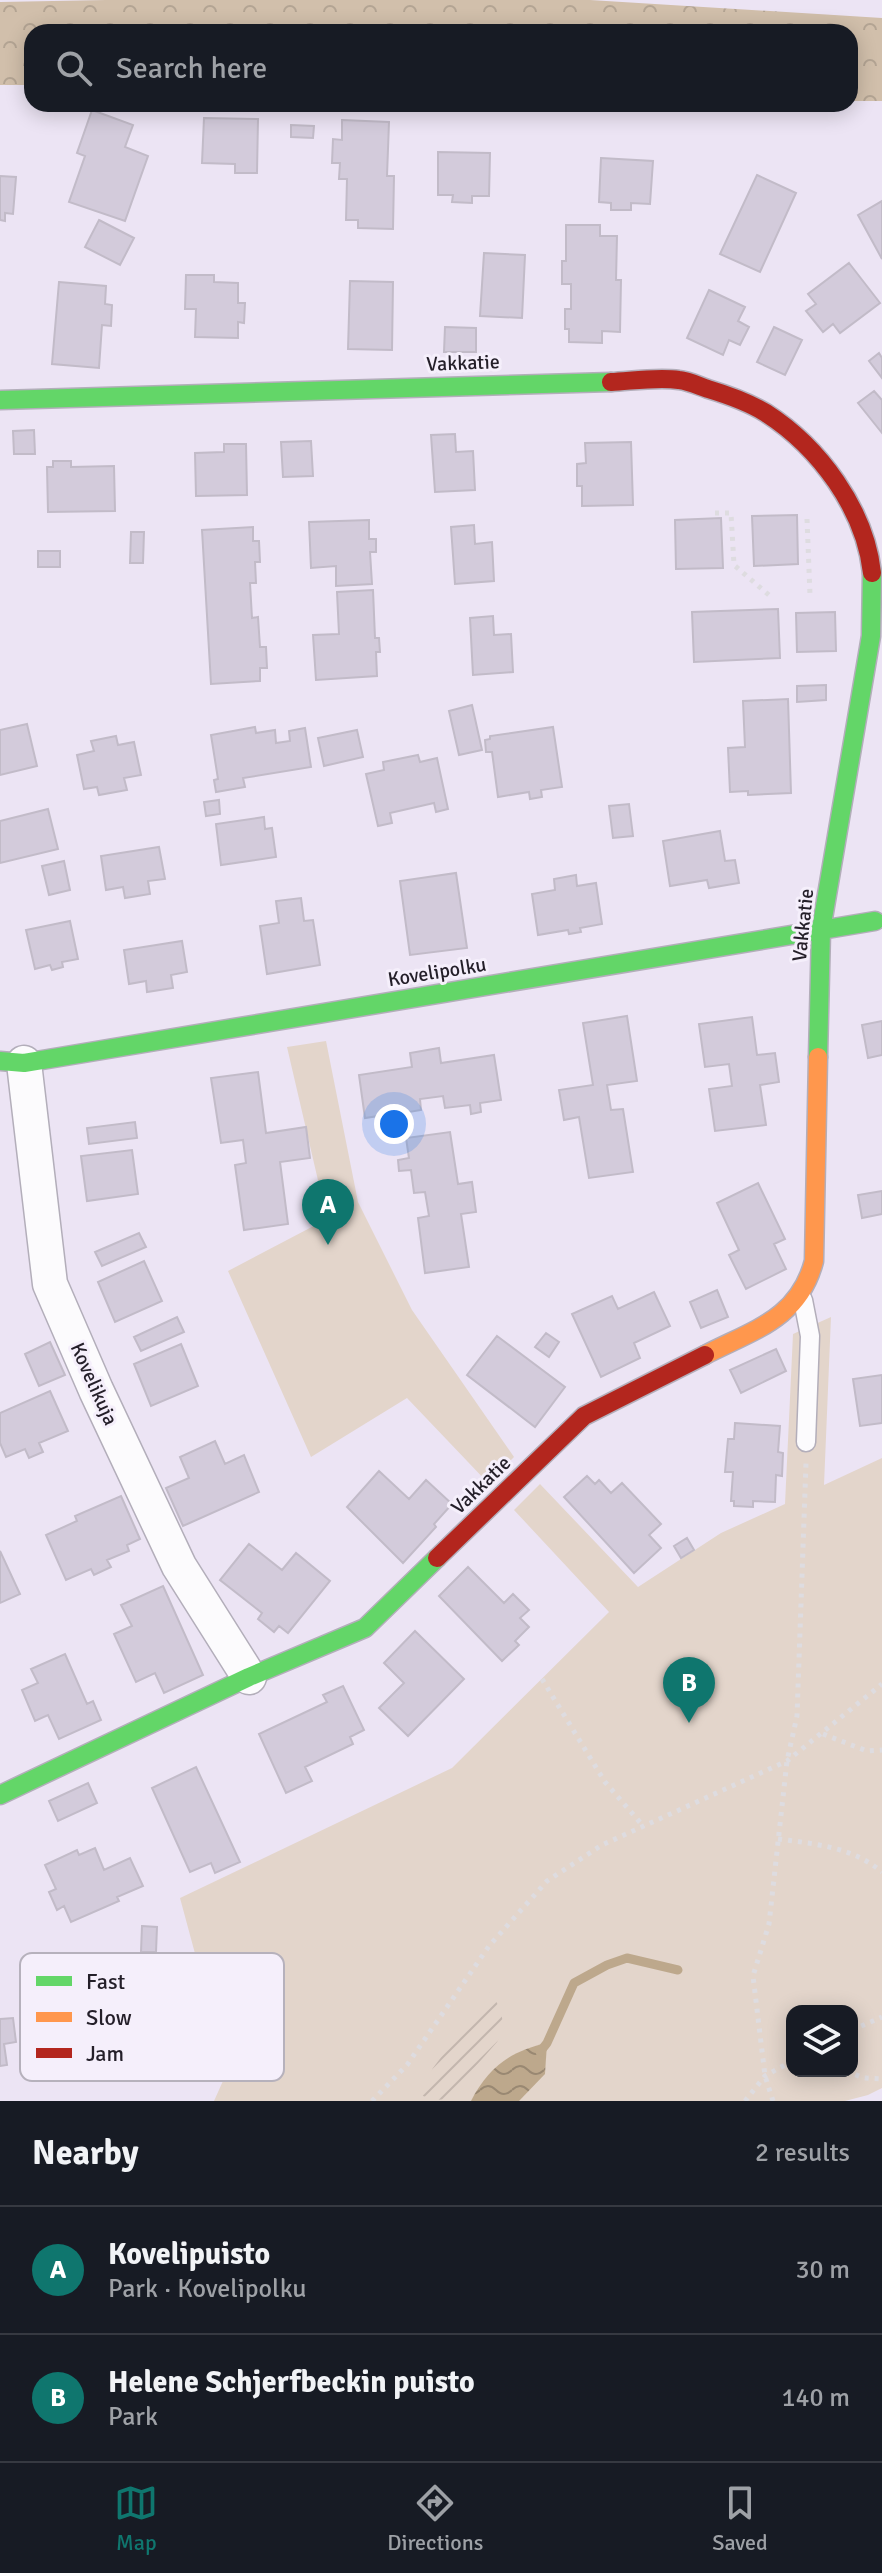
<!DOCTYPE html>
<html lang="en">
<head>
<meta charset="utf-8">
<style>
	:root { --surface:#171b24; --page:#242831; --text:#f1f3f6; --muted:#9ea1a6; --line:#363941; --accent:#0f766e }
	body { margin:0; font-family:Signika,sans-serif; background:var(--page); color:var(--text) }
	.controls { position:absolute; right:24px; bottom:24px; display:grid; overflow:hidden; border-radius:16px; box-shadow:0 4px 20px #0003 }
	.controls button { width:72px; height:72px; display:grid; place-items:center; padding:0; border:0; border-bottom:2px solid var(--line); background:var(--surface); color:var(--text); font:40px sans-serif }
	.you { position:absolute; left:394px; top:1124px; width:28px; height:28px; margin:-20px; border:6px solid #fff; border-radius:50%; background:#1a73e8; box-shadow:0 0 0 12px #1a73e833 }
	.badge { display:grid; place-items:center; width:52px; height:52px; border-radius:50%; background:var(--accent); color:#fff; font-size:26px; font-weight:700 }
	.pin { position:absolute; translate:-50% -66px; filter:drop-shadow(0 2px 4px #0008) }
	.pin::after { content:''; position:absolute; top:42px; width:28px; height:24px; background:inherit; clip-path:polygon(0 0,100% 0,50% 100%) }
	.list { margin:0; padding:0; list-style:none }
	h2 { display:flex; justify-content:space-between; align-items:center; height:104px; margin:0; padding:0 32px; font-size:34px }
	h2 small { font-size:26px; font-weight:400; color:var(--muted) }
	.list li { display:grid; grid-template-columns:52px 1fr auto; gap:24px; align-items:center; box-sizing:border-box; height:128px; padding:0 32px; border-top:2px solid var(--line) }
	.list b { display:block; font-size:30px; white-space:nowrap }
	.list p { margin:0; font-size:26px; white-space:nowrap; color:var(--muted) }
	.list em { font-size:26px; font-style:normal; color:var(--muted) }
	.icon { flex:none; width:44px; height:44px; fill:none; stroke:currentColor; stroke-width:2; stroke-linecap:round; stroke-linejoin:round }
	.map { position:relative; flex:none; width:882px; height:2101px; overflow:hidden }
	.search { position:absolute; background:var(--surface); box-shadow:0 4px 20px #0003; left:24px; right:24px; top:24px; height:88px; display:flex; align-items:center; gap:20px; box-sizing:border-box; padding:0 28px; border-radius:24px; color:var(--muted); font-size:30px }
	.sheet { height:360px; background:var(--surface) }
	nav { display:flex; justify-content:space-around; align-items:center; box-sizing:border-box; height:112px; border-top:2px solid var(--line); background:var(--surface); font-size:22px; color:var(--muted) }
	nav a { display:grid; justify-items:center; gap:4px }
	nav .on { color:var(--accent) }
	.map>svg:first-child { display:block }
	.forest { fill:url(#forest-crowns) }
	.park { fill:#e3d5cb; fill-rule:evenodd }
	.garden { fill:url(#garden-furrows) }
	.water { fill:url(#water-waves) }
	.lines { fill:none; stroke-linecap:round; stroke-linejoin:round }
	.stream { stroke:#bda88c; stroke-width:9 }
	.building { fill:#d3cbdb; stroke:#c2bbc8; stroke-width:2 }
	.lane-casing { stroke:#b3aeba; stroke-width:21 }
	.street-casing { stroke:#b3aeba; stroke-width:37 }
	.fast-casing { stroke:#b3aeba; stroke-width:21 }
	.slow-casing { stroke:#b3aeba; stroke-width:21 }
	.jam-casing { stroke:#b3aeba; stroke-width:21 }
	.path { stroke:#dedce0; stroke-width:5; stroke-dasharray:4 6; stroke-linecap:butt }
	.lane { stroke:#fcfbfd; stroke-width:18 }
	.street { stroke:#fcfbfd; stroke-width:34 }
	.fast { stroke:#63d668; stroke-width:18 }
	.slow { stroke:#ff974d; stroke-width:18 }
	.jam { stroke:#b3261e; stroke-width:18 }
	.labels { text-anchor:middle; dominant-baseline:central; stroke-width:6; stroke-linejoin:round; paint-order:stroke }
	.street-label { font-size:20px; fill:#241f29; stroke:#f5effb }
	.key { fill:#f5effb; stroke:#b6b1bc; stroke-width:2 }
	.key-label { font-size:22px; fill:#241f29 }
</style>
</head>
<body>
<div class="map">
<svg width="882" height="2101" viewBox="0 0 882 2101">
	<defs>
		<pattern id="forest-crowns" width="20" height="18" patternUnits="userSpaceOnUse" patternTransform="scale(2)"><rect width="20" height="18" fill="#d1bfab"/><path d="M2 6a3 3 0 1 1 6 0M12 15a3 3 0 1 1 6 0" fill="none" stroke="#b3a493"/></pattern>
		<pattern id="garden-furrows" width="10" height="10" patternUnits="userSpaceOnUse" patternTransform="scale(2)"><rect width="10" height="10" fill="#e3d5cb"/><path d="M-1 1l2-2M0 10L10 0M9 11l2-2" fill="none" stroke="#c3b6ae"/></pattern>
		<pattern id="water-waves" width="16" height="10" patternUnits="userSpaceOnUse" patternTransform="scale(2)"><rect width="16" height="10" fill="#bda88c"/><path d="M0 5q4-4 8 0t8 0" fill="none" stroke="#998872"/></pattern>
	</defs>
	<rect width="100%" height="100%" fill="#ece4f4"/>
	<path class="forest" d="M106 0H590L882 18V101H850V32H32V85H0V2Z"/>
	<path class="park" d="M326 1041 358 1202 412 1310 514 1457 488 1483 407 1398 311 1457 228 1271 327 1219 287 1047Z
		M831 1317 824 1485 882 1458V2088L868 2095 845 2101H214L227 2072 180 1898 452 1768 609 1612 514 1510 540 1484 638 1587 721 1533 785 1504 793 1334ZM792 2011H852V2071H792Z"/>
	<path class="garden" d="M490 1992C502 2009 507 2022 497 2042L447 2099 436 2100 423 2096 421 2089 433 2068Z"/>
	<path class="water" d="M547 2043 545 2074 519 2101H471C488 2068 510 2051 547 2043Z"/>
	<g class="lines">
		<path class="stream" d="M540 2052 547 2043 574 1983 607 1965 627 1958 678 1970"/>
	</g>
	<path class="building" d="M92 110 133 125 125 147 148 156 125 221 69 202 85 156 77 153Z
		M204 118 258 119 257 173H235V164L202 163Z
		M342 120 389 122 387 176H394L393 229 358 228V220H346L347 179H339L340 163H332L333 139 342 140Z
		M291 125 314 126 313 138 291 137Z
		M438 152 490 153 489 196H472V203L452 202 453 195H438Z
		M601 158 653 161 650 204 631 203V210H611V203L599 202Z
		M757 175 796 193 760 272 720 254Z
		M0 176 16 177 13 214 5 213V221L0 220Z
		M882 201V259L858 215Z
		M99 220 134 238 120 265 85 247Z
		M566 225H600V236H617L616 280H621L620 332 602 331V343L569 342V329H565V309H571V284H562V261H566Z
		M484 253 525 255 522 318 480 316Z
		M849 263 880 303 840 333 833 324 823 332 806 311 816 304 808 294Z
		M186 275H214V282L238 283V303H245L244 323 238 322V338L195 337 196 309H185Z
		M350 281 393 282 392 350 348 349Z
		M59 282 106 286 105 304 112 305 111 326 102 325 99 368 52 364Z
		M709 290 745 307 738 321 749 327 740 345 729 340 723 355 687 338Z
		M445 327 476 328V352H444Z
		M774 327 802 340 785 375 757 362Z
		M879 353 882 358V378L869 361Z
		M874 391 882 400V433L858 403Z
		M34 430 35 454H14L13 431Z
		M455 434 456 452 473 451 475 490 435 492 431 435Z
		M311 441 313 476 283 477 281 442Z
		M631 442 633 505 582 506V486H577V464L586 463 585 443Z
		M224 444H246L247 495 196 496 195 453 224 452Z
		M53 461H71V467L114 466 115 511 48 512 47 467H53Z
		M797 515 798 564 754 566 752 516Z
		M721 518 723 568 676 569 675 520Z
		M369 520V539H376V552H370L372 584 336 586V566L311 568 309 522Z
		M474 525 475 544 492 542 494 581 455 584 451 527Z
		M253 527V541H259L260 562H255L256 583H250L252 618 258 617 260 647H266L267 668H260V681L211 684 202 530Z
		M131 532H144L143 563H130Z
		M38 551H60V567H38Z
		M373 590 375 638H379L380 652H376L377 676 316 680 313 635 339 634 337 592Z
		M778 609 780 658 694 662 692 612Z
		M835 612 836 651 797 652 796 613Z
		M493 616 494 635 511 634 513 672 473 675 470 618Z
		M826 685V700L797 702V686Z
		M788 699 791 793 748 795V791L730 792 728 748 745 747 743 701Z
		M472 705 482 750 459 755 449 711Z
		M27 724 37 766 0 775V730Z
		M255 727 256 733 275 730 276 743 290 741 289 731 305 728 311 767 243 778 245 787 216 792 214 780 218 779 211 735Z
		M553 727 562 787 541 790 542 797 530 799 529 792 498 797 492 752H486L485 740 490 739V736Z
		M357 730 363 757 324 766 318 738Z
		M116 736 118 745 134 742 141 775 124 778 127 790 99 795 97 787 84 789 77 755 94 751 91 741Z
		M418 755 420 762 437 758 448 809 436 812 434 803 390 813 392 823 378 826 366 774 384 770 383 762Z
		M219 800 220 814 206 816 204 802Z
		M629 804 633 836 613 838 609 806Z
		M48 809 58 849 0 863V821Z
		M264 817 265 829 272 828 276 857 221 865 216 824Z
		M720 831 725 861 735 860 739 883 709 888 707 880 670 886 663 841Z
		M159 847 165 879 148 881 150 894 125 898 123 887 106 890 101 856Z
		M64 861 70 890 49 895 42 866Z
		M456 873 467 948 410 955 400 881Z
		M576 875 577 886 596 883 602 924 580 928 581 932 569 934 568 930 538 935 532 894 555 890 554 879Z
		M301 898 304 921 313 920 320 965 267 974 260 926 279 923 276 901Z
		M70 921 78 959 62 962 63 967 52 970 50 965 35 969 26 930Z
		M182 941 187 972 171 975 173 988 147 992 146 981 129 984 124 950Z
		M627 1016 637 1081 607 1085 611 1110 623 1109 633 1172 589 1178 579 1117 564 1120 559 1090 593 1085 583 1023Z
		M752 1017 757 1055 775 1053 779 1082 760 1085 766 1125 715 1131 709 1089 732 1086 729 1064 705 1067 699 1024Z
		M882 1021V1055L868 1058 862 1025Z
		M439 1048 441 1063 494 1055 501 1100 480 1103 481 1112 471 1114 470 1105 445 1108 443 1096 420 1099 421 1110 397 1114 399 1124 386 1126 385 1115 365 1118 359 1075 412 1067 410 1053Z
		M258 1072 266 1133 306 1127 310 1158 280 1162 288 1224 244 1230 235 1165 246 1163 243 1140 221 1143 211 1078Z
		M135 1122 137 1138 89 1144 87 1128Z
		M450 1132 458 1184 472 1182 476 1212 461 1214 469 1267 425 1273 418 1218 429 1216 425 1192 414 1193 411 1170 399 1171 398 1160 409 1158 406 1138Z
		M132 1150 138 1194 87 1201 81 1156Z
		M758 1183 785 1239 774 1244 786 1269 746 1289 729 1255 739 1250 717 1203Z
		M882 1191V1214L862 1218 858 1195Z
		M139 1233 146 1247 102 1266 95 1252Z
		M144 1261 162 1301 115 1322 98 1282Z
		M717 1290 728 1317 701 1328 690 1302Z
		M654 1292 670 1326 634 1343 640 1358 601 1377 572 1314 612 1296 618 1309Z
		M177 1317 184 1332 141 1351 134 1337Z
		M546 1333 559 1342 549 1357 535 1347Z
		M497 1336 565 1387 535 1427 467 1375Z
		M50 1342 65 1375 39 1386 25 1354Z
		M181 1344 198 1386 151 1406 134 1364Z
		M776 1349 786 1371 741 1393 730 1370Z
		M882 1375V1423L860 1426 853 1379Z
		M50 1391 68 1431 39 1443 43 1452 29 1458 25 1449 6 1457 0 1443V1413Z
		M735 1423 780 1426 778 1452 783 1453 782 1476 776 1475 775 1502 753 1501V1507L734 1506V1501H731L733 1472H725L728 1439H734Z
		M215 1441 225 1464 244 1455 259 1492 183 1526 166 1488 189 1478 180 1457Z
		M379 1471 409 1499 426 1480 452 1504 434 1524 436 1527 403 1563 347 1507Z
		M587 1476 595 1484 599 1480 611 1493 622 1483 661 1524 649 1535 661 1548 634 1573 564 1497Z
		M121 1496 140 1539 127 1545 129 1551 107 1560 111 1567 94 1575 91 1569 66 1580 46 1535 77 1521 75 1516Z
		M687 1538 694 1550 681 1558 674 1546Z
		M249 1544 282 1570 296 1553 330 1581 288 1633 279 1626 274 1632 258 1619 262 1613 220 1580Z
		M0 1551 20 1594 0 1603Z
		M468 1567 504 1603 513 1594 529 1610 520 1618 529 1627 515 1641 519 1645 502 1661 439 1596Z
		M163 1586 203 1675 164 1693 155 1673 136 1682 114 1634 132 1626 121 1605Z
		M415 1631 464 1679 408 1736 379 1708 404 1683 384 1663Z
		M65 1654 87 1704 93 1701 101 1720 59 1739 48 1715 35 1721 22 1690 38 1683 31 1669Z
		M343 1686 364 1730 350 1737 353 1744 305 1767 312 1781 286 1793 259 1734 327 1702 323 1695Z
		M196 1767 240 1862 215 1873 211 1863 190 1872 152 1788Z
		M88 1783 97 1803 58 1821 49 1801Z
		M95 1848 104 1870 130 1858 143 1886 117 1897 119 1901 71 1922 64 1906 57 1910 49 1892 56 1889 45 1865 77 1850 79 1855Z
		M142 1926 157 1927 156 1952H141Z
		M13 2018 16 2042 4 2044 7 2065 0 2066V2019Z"/>
	<g class="lines">
		<g class="lane-casing">
			<path id="lane" d="M803 1300 810 1336 806 1442"/>
		</g>
		<g class="street-casing">
			<path id="street" d="M24 1063 50 1284 96 1390 179 1566 249 1677"/>
		</g>
		<g class="fast-casing">
			<path id="fast" d="M0 400 611 382
				M818 1057 821 930 871 636 872 573
				M0 1061 24 1063 875 921
				M0 1795 249 1677 365 1628 437 1558"/>
		</g>
		<g class="slow-casing">
			<path id="slow" d="M705 1355C753 1330 799 1319 814 1261L818 1057"/>
		</g>
		<g class="jam-casing">
			<path id="jam" d="M611 382C632 381 657 377 679 380 689 381 699 386 708 389 728 395 748 402 766 413 819 447 865 509 872 573
				M437 1558 584 1416 705 1355"/>
		</g>
		<path class="path" d="M715 513H731L734 565 770 596
			M807 519 810 595
			M542 1679 605 1782 644 1827
			M823 1734 867 1751 882 1750
			M778 1839C816 1844 852 1847 882 1872
			M852 2030 882 2017
			M32 2062C84 2078 82 2076 128 2048
			M846 2071 864 2078 882 2079
			M372 2101 407 2065 489 1946 547 1881 602 1845 787 1761 882 1684
			M745 2101 765 2076 792 2061
			M773 2101 765 2076 753 1976 769 1924 787 1761 797 1716 806 1463"/>
		<use href="#lane" class="lane"/>
		<use href="#street" class="street"/>
		<use href="#fast" class="fast"/>
		<use href="#slow" class="slow"/>
		<use href="#jam" class="jam"/>
	</g>
	<g class="labels">
		<g class="street-label">
			<text transform="translate(463 363) rotate(-2)">Vakkatie</text>
			<text transform="translate(803 925) rotate(-84)">Vakkatie</text>
			<text transform="translate(437 972) rotate(-9)">Kovelipolku</text>
			<text transform="translate(94 1384) rotate(66)">Kovelikuja</text>
			<text transform="translate(481 1485) rotate(-44)">Vakkatie</text>
		</g>
	</g>
	<rect x="20" y="1953" width="264" height="128" rx="12" class="key"/>
	<rect x="36" y="1976" width="36" height="10" fill="#63d668"/>
	<rect x="36" y="2012" width="36" height="10" fill="#ff974d"/>
	<rect x="36" y="2048" width="36" height="10" fill="#b3261e"/>
	<g class="key-label">
		<text x="86" y="1989">Fast</text>
		<text x="86" y="2025">Slow</text>
		<text x="86" y="2061">Jam</text>
	</g>
</svg>
<div class="controls">
<button><svg class="icon" aria-label="layers" viewBox="0 0 24 24"><path d="M12 4l9 5-9 5-9-5zM3 14l9 5 9-5"/></svg></button>
</div>
<div class="you"></div>
<div class="pin badge" style="left:328px;top:1245px">A</div>
<div class="pin badge" style="left:689px;top:1723px">B</div>
<div class="search"><svg class="icon" aria-label="search" viewBox="0 0 24 24"><circle cx="10" cy="10" r="6"/><path d="M15 15l6 6"/></svg>Search here</div>
</div>
<section class="sheet">
<h2>Nearby<small>2 results</small></h2>
<ul class="list">
<li><span class="badge">A</span><div><b>Kovelipuisto</b><p>Park · Kovelipolku</p></div><em>30 m</em></li>
<li><span class="badge">B</span><div><b>Helene Schjerfbeckin puisto</b><p>Park</p></div><em>140 m</em></li>
</ul>
</section>
<nav>
<a class="on"><svg class="icon" aria-label="map" viewBox="0 0 24 24"><path d="M3 6l6-2 6 2 6-2v14l-6 2-6-2-6 2zM9 4v14M15 6v14"/></svg>Map</a>
<a><svg class="icon" aria-label="directions" viewBox="0 0 24 24"><path d="M12 3l9 9-9 9-9-9zM9 14v-3h6M13 9l2 2-2 2"/></svg>Directions</a>
<a><svg class="icon" aria-label="saved" viewBox="0 0 24 24"><path d="M7 4h10v16l-5-4-5 4z"/></svg>Saved</a>
</nav>
</body>
</html>
